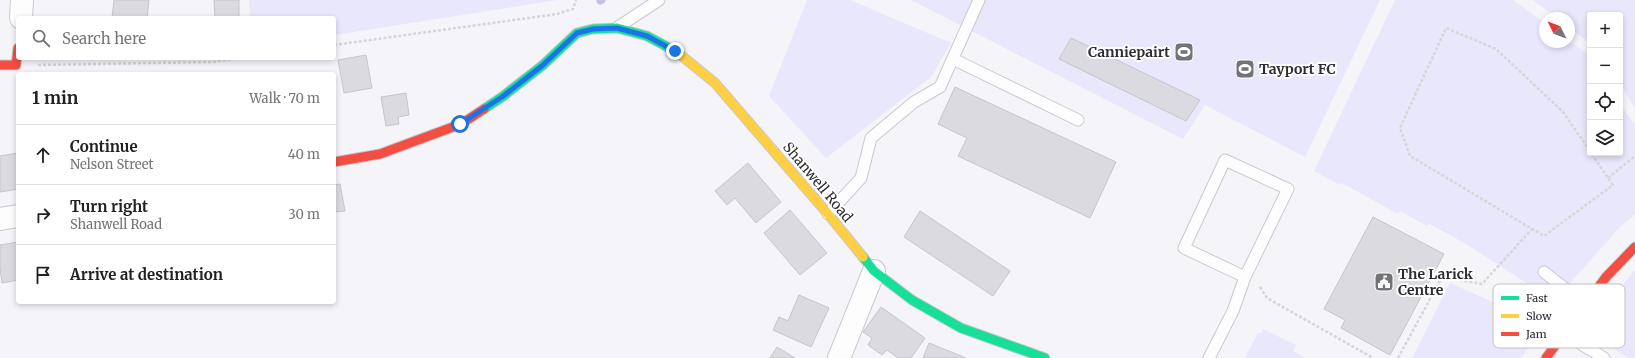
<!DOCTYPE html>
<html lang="en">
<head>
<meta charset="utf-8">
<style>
	:root { --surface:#fff; --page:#f2f2f2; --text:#202124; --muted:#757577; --line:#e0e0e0 }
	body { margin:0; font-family:Merriweather,serif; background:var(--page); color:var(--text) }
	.controls { position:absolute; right:12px; top:12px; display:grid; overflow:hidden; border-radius:4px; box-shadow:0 2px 6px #0003 }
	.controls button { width:36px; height:36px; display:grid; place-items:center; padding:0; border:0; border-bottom:1px solid var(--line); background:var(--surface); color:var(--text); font:20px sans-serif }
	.compass { position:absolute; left:1539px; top:12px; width:36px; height:36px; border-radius:50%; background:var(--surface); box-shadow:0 2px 6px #0003; rotate:312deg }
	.stop { position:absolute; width:12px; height:12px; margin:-9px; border:3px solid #1a73e8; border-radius:50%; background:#fff }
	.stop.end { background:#1a73e8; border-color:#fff; box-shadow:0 1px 4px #0008 }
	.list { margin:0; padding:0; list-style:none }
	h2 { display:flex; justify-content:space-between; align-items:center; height:52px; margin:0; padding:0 16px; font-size:17px }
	h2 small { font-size:13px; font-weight:400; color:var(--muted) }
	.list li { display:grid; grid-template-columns:26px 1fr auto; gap:12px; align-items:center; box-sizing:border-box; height:60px; padding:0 16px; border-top:1px solid var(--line) }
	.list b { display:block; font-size:15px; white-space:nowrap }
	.list p { margin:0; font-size:13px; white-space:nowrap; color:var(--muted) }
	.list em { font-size:13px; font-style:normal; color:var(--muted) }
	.icon { flex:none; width:22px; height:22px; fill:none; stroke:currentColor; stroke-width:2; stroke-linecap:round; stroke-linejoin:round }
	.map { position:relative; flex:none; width:1635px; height:358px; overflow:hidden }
	.search { position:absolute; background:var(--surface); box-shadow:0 2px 6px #0003; left:16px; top:16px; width:320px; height:44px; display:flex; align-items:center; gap:10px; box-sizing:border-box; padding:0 14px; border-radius:4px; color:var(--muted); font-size:15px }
	.panel { position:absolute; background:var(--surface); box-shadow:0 2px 6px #0003; left:16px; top:72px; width:320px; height:232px; border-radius:4px }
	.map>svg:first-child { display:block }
	.green { fill:#e8e7fb }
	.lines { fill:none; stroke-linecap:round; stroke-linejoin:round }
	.stream { stroke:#c4c1e3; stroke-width:7 }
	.building { fill:#dadae0; stroke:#c5c5ca }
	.lane-casing { stroke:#c9c9cf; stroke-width:13 }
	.street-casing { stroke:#c9c9cf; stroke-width:24 }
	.fast-casing { stroke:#c9c9cf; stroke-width:11 }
	.slow-casing { stroke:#c9c9cf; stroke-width:11 }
	.jam-casing { stroke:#c9c9cf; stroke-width:11 }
	.path { stroke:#d6d6d8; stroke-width:2.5; stroke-dasharray:3 2; stroke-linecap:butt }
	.lane { stroke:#fdfdfe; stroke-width:11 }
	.street { stroke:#fdfdfe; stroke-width:22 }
	.fast { stroke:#16e098; stroke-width:9 }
	.slow { stroke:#ffcf43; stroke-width:9 }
	.jam { stroke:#f24e42; stroke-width:9 }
	.route { stroke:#1a73e8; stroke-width:5 }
	.labels { text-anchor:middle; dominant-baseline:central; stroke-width:4; stroke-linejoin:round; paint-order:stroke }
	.poi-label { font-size:14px; font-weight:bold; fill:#2c2c34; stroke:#fff; text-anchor:start }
	.street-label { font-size:14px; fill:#2c2c34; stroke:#fff }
	.key { fill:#fff; stroke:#c0c0c2; stroke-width:1 }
	.key-label { font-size:11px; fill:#2c2c34 }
</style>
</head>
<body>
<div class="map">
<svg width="1635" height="358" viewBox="0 0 1635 358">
	<rect width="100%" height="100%" fill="#f4f4f9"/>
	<path class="green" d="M249 0H557L334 35V18H250Z
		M807 0H850L951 43 931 77 826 158 769 96Z
		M911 0H1380L1305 157 1205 105 1183 139Z
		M1395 0H1513L1545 23V42H1569V41L1585 52 1590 60V153H1620V104L1635 125V215L1620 227 1554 301 1466 244 1428 223 1427 226 1400 211 1398 214 1342 183 1340 185 1314 171Z
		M1533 0H1635V109L1620 83V15H1590V43L1569 27V18H1557Z
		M1635 270V358H1628L1610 346 1595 333 1593 321Z
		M1450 283 1547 326 1520 358H1412Z
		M1263 329 1296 345 1293 351 1305 358H1245L1258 333H1261Z"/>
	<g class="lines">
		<path class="stream" d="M600 1 602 0"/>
	</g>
	<path class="building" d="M114 0H149L147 18H112Z
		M214 0H239V18H215Z
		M1071 38 1200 100 1186 121 1059 59Z
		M366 55 372 88 344 93 338 60Z
		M955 87 1116 162 1090 218 958 156 967 138 938 124Z
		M406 93 409 115 398 117 399 124 386 126 381 97Z
		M18 153V189L0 192V156Z
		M748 163 781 202 756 223 735 198 727 205 715 191Z
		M340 184 345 211 334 212V185Z
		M790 210 827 253 800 275 764 233Z
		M920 211 1010 271 993 296 904 237Z
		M1373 217 1444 254 1390 355 1341 328 1345 320 1324 309Z
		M18 242V280L2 283 0 268V245Z
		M799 295 829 308 811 347 773 330 779 317 788 321Z
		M881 307 925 338 911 358H898L887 350 882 355 868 345 872 338 863 332Z
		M929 343 966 358H923Z
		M777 347 795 358H770Z"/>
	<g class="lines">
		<g class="lane-casing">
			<path id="lane" d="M618 27 659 0
				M953 59 1078 120
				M828 214 861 178 871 138 914 102 940 87 979 0
				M1544 272 1586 305
				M1566 332 1581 344 1604 358
				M1209 358 1233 311 1245 277 1288 189 1225 160 1184 248 1245 277"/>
		</g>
		<g class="street-casing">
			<path id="street" d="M21 18 22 0
				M0 219 18 216
				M839 358 874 271"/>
		</g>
		<g class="fast-casing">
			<path id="fast" d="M484 109 502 97 543 65 577 33 593 29 617 28 647 36 677 52
				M863 257 874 271 912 300 961 328 1045 358"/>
		</g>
		<g class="slow-casing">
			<path id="slow" d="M677 52 715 83 828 214 863 257"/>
		</g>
		<g class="jam-casing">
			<path id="jam" d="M0 65H16L18 48
				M334 162 380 154 461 124 484 109
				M1546 358 1606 277 1635 247"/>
		</g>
		<path class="path" d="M334 45 557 14 573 9 576 0
			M38 65 213 62 239 58
			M1590 151 1563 112 1496 49 1446 28 1400 128 1410 156 1544 236 1613 185 1591 153
			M1608 178 1635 156
			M1260 287 1267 298 1373 358
			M1398 358 1442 277 1482 284 1532 229"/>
		<use href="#lane" class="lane"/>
		<use href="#street" class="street"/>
		<use href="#fast" class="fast"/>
		<use href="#slow" class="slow"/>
		<use href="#jam" class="jam"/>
	</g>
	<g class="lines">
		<path class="route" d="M460 124 502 97 543 65 577 33 593 29 617 28 647 36 675 51"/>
	</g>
	<defs>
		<g id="stadium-square" transform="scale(1)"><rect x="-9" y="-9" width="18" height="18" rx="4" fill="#727279" stroke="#fff"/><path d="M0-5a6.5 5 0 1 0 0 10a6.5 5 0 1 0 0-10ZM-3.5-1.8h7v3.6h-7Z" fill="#fff"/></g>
		<g id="civic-square" transform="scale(1)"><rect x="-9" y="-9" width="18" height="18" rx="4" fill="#727279" stroke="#fff"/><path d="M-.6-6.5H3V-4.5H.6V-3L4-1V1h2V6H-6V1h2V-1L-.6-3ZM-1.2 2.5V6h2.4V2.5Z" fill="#fff"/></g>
	</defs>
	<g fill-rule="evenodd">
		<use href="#stadium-square" x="1184" y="52"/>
		<use href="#stadium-square" x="1245" y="69"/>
		<use href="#civic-square" x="1384" y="282"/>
	</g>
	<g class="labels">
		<g class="poi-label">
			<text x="1170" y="52" text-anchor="end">Canniepairt</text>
			<text x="1259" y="69">Tayport FC</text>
			<text x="1398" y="274">The Larick<tspan x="1398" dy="16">Centre</tspan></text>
		</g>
		<g class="street-label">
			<text transform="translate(818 182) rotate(50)">Shanwell Road</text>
		</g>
	</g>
	<rect x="1493" y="284" width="132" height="64" rx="6" class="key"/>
	<rect x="1501" y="296" width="18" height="4" fill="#16e098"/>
	<rect x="1501" y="314" width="18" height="4" fill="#ffcf43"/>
	<rect x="1501" y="332" width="18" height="4" fill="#f24e42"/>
	<g class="key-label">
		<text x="1526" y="302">Fast</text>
		<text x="1526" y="320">Slow</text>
		<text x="1526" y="338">Jam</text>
	</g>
</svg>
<div class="controls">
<button>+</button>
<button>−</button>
<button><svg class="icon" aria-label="locate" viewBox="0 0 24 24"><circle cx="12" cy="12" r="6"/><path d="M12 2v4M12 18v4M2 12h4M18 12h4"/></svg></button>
<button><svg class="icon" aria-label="layers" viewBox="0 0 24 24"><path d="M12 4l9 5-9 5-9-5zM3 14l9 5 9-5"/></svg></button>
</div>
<svg class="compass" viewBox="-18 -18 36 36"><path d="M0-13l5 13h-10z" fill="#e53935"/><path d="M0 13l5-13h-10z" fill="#757577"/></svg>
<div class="stop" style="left:460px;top:124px"></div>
<div class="stop end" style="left:675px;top:51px"></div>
<div class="search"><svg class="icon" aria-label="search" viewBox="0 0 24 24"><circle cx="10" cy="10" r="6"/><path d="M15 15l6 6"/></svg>Search here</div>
<section class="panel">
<h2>1 min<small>Walk · 70 m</small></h2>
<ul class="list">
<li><svg class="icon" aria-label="ahead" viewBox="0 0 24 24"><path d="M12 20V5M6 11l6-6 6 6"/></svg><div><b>Continue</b><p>Nelson Street</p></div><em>40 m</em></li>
<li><svg class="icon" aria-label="right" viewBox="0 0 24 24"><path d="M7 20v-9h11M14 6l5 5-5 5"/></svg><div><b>Turn right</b><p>Shanwell Road</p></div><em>30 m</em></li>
<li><svg class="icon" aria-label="arrive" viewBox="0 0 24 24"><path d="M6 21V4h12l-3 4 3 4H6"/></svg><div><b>Arrive at destination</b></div></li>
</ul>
</section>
</div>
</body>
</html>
